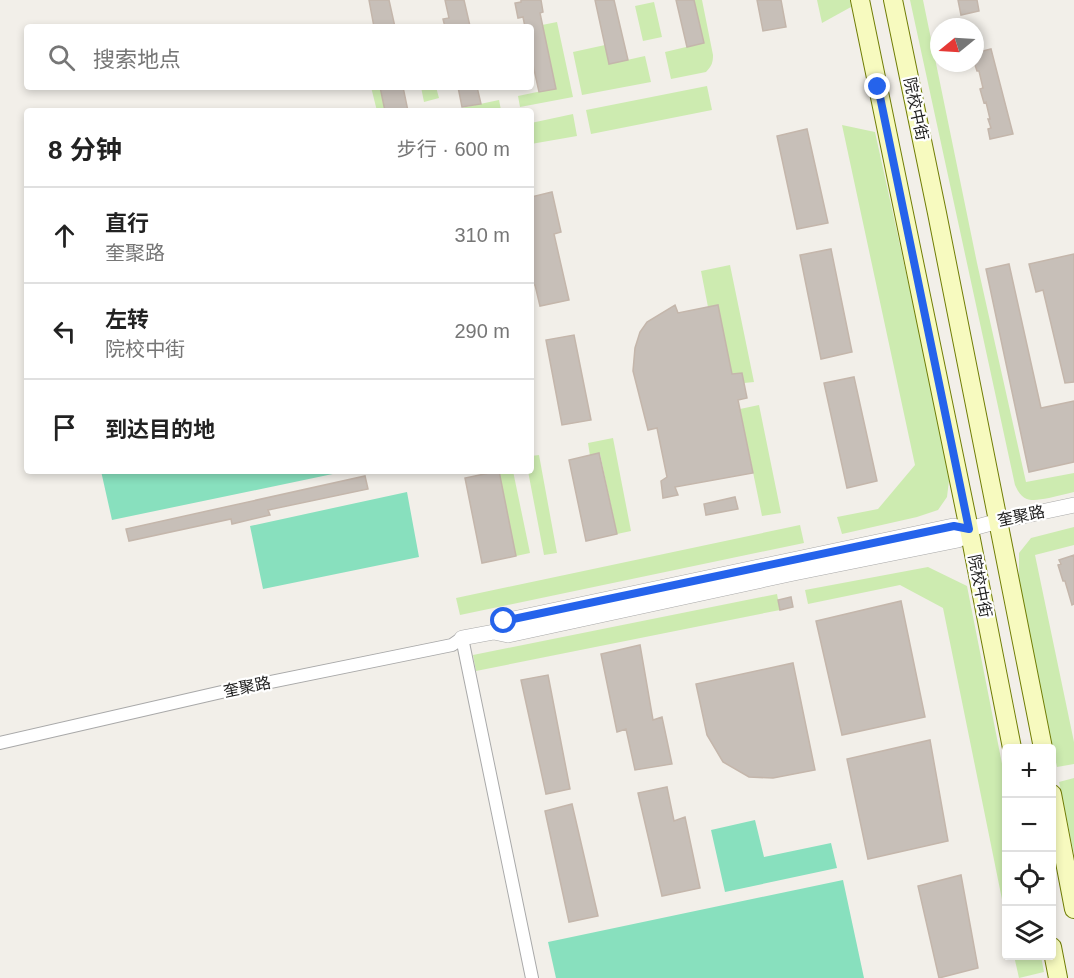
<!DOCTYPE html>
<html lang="zh">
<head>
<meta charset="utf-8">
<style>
	:root { --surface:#fff; --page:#f2f2f2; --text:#222; --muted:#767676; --line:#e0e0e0 }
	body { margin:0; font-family:Helvetica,"Noto Sans SC",sans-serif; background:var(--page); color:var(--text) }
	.controls { position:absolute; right:18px; bottom:18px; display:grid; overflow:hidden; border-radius:6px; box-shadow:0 3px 9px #0003 }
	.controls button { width:54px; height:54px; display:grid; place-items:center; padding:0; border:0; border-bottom:2px solid var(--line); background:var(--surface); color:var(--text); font:30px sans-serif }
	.compass { position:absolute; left:930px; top:18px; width:54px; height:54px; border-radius:50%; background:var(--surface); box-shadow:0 3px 9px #0003; rotate:252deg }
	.stop { position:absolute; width:18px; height:18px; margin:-14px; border:4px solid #2563eb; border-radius:50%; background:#fff }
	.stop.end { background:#2563eb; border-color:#fff; box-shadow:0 2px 6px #0008 }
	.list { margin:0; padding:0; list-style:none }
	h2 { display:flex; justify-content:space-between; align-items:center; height:78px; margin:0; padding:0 24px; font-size:26px }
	h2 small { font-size:20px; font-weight:400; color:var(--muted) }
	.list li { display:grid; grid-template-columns:39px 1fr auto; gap:18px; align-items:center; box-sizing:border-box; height:96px; padding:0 24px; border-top:2px solid var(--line) }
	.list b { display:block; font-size:22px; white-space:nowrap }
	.list p { margin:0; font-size:20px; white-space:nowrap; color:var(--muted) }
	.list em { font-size:20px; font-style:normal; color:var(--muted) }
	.icon { flex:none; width:33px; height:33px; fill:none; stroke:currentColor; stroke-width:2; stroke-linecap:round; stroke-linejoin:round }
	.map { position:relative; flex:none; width:1074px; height:978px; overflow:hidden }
	.search { position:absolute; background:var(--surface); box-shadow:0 3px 9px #0003; left:24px; top:24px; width:510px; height:66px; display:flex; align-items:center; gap:15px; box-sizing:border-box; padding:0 21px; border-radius:6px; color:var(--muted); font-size:22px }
	.panel { position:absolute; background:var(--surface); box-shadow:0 3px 9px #0003; left:24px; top:108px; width:510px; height:366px; border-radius:6px }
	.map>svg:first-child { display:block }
	.grass { fill:#cdebb0 }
	.pitch { fill:#88e0be }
	.building { fill:#c7bfb8; stroke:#c4b6ab; stroke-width:1.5 }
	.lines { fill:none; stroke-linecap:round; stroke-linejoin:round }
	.minor-casing { stroke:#a9a9a9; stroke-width:14 }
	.tertiary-casing { stroke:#a9a9a9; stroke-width:16 }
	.secondary-casing { stroke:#707d05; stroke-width:20 }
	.minor { stroke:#fff; stroke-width:12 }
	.tertiary { stroke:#fff; stroke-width:15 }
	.secondary { stroke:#f7fabf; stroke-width:18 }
	.route { stroke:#2563eb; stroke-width:8 }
	.labels { text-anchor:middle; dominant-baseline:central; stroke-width:4.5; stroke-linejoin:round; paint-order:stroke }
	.street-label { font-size:16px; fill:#222; stroke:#fff }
</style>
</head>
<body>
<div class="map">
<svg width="1074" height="978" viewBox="0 0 1074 978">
	<rect width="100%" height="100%" fill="#f2efe9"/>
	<path class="grass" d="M694 0H702L713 55C713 62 712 66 706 72L671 79 665 52 703 43Z
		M817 0H850L851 7 822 23Z
		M910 0H923L977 263 1026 482 1074 473V492C1066 494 1057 496 1049 498 1032 501 1023 503 1015 485Z
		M654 2 662 37 643 41 635 6Z
		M557 22 573 97 520 107 518 96 556 88 542 25Z
		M605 45 609 64 645 56 651 82 582 95 573 52Z
		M707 86 712 110 591 134 586 110Z
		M371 87H380L385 111H377Z
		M421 87H436L439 98 424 102Z
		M499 100 501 110 447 111Z
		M573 114 577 136 531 144V123Z
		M842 125 875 132 950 472 947 497 938 510 917 517 842 534 837 517 878 509 915 465Z
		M730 265 754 382 744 383 742 373 732 374 718 305 708 307 701 271Z
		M759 405 781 513 762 516 740 409Z
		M613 438 631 531 617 534 600 454 590 456 588 443Z
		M539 455 557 553 544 555 528 471H531V456Z
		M483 471H513L530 553 516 556 499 471 483 474Z
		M800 525 804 543 460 615 456 598Z
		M1074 527V545L1035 555 1074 742V764L1057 767 1019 587V553L1031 538Z
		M928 567 967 586 1006 784V919L943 608 900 585 808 604 805 590Z
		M777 594 780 610 476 671 473 655Z
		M1074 778V854L1059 782Z
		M1014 956H1041L1044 972 1019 978Z"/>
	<path class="pitch" d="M101 471H347L112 520Z
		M407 492 419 557 263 589 250 526Z
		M755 820 764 857 831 843 837 868 725 892 711 830Z
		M843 880 864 978H556L548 942Z"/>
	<path class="building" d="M369 0H389L395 27H374Z
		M445 0H464L470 26 445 27 443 19 449 18Z
		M521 0H541L543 12 540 13 556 89 539 92 531 56V27H525L523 17 518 18 515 3 521 2Z
		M595 0H614L628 60 609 64Z
		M676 0H694L704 43 687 47Z
		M757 0H781L786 27 763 31Z
		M958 0H977L979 11 961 15Z
		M991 49 1013 134 990 139 988 129 991 128 988 119H990L986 102 984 103 980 89 983 88 979 71H977L975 65V53Z
		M380 87H403L408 111H385Z
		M458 87H477L481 104 462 107Z
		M807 129 828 223 797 229 777 136Z
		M552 192 561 232 554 234 569 300 540 306 535 285 531 284V197Z
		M831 249 852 352 821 359 800 255Z
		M1074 254V382L1065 383 1043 290 1036 292 1029 264Z
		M1009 264 1041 408 1074 401V462L1029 472 986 269Z
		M675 305 678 313 718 305 732 374 742 373 747 398 738 400 753 473 675 487 678 495 663 498 661 481 667 477 657 428 648 430 633 371 635 348 640 332 647 322Z
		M574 335 591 420 562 425 546 340Z
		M854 377 877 481 847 488 824 383Z
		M599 453 617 534 586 541 569 460Z
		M499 471 516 556 482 563 465 478Z
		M365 476 368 489 268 510 270 515 232 524 231 519 129 541 126 529Z
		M735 497 738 509 706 515 704 504Z
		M1074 555V604L1072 605 1065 581H1063L1058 565 1061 564 1059 560Z
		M791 597 793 607 780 610 778 600Z
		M901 601 925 717 842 735 816 621Z
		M640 645 653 720 662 717 672 764 635 770 626 729 617 732 601 654Z
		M793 663 815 770 773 778 749 777 723 762 707 735 696 684Z
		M548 675 570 789 546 794 521 680Z
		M930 740 948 841 868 859 847 759Z
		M667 787 674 821 685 817 700 888 662 896 638 793Z
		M572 804 598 916 569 922 545 811Z
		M961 875 978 968 939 978 918 886Z"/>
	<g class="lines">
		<g class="minor-casing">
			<path id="minor" d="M0 743 226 691 452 645 462 638 532 978"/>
		</g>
		<g class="tertiary-casing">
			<path id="tertiary" d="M494 632 504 621 953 526 969 529 999 521 1074 505
				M462 638 494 632 508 635 794 573 958 540 969 529"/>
		</g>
		<g class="secondary-casing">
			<path id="secondary" d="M860 0 969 529 1012 748
				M893 0 937 213 1043 748
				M1052 794 1074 909
				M1052 947 1058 978"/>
		</g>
		<use href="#minor" class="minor"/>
		<use href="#tertiary" class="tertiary"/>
		<use href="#secondary" class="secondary"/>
	</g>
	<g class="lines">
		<path class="route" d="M504 621 954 526 969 529 878 87"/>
	</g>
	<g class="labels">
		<g class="street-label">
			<text transform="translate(916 109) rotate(78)">院校中街</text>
			<text transform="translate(1021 516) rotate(-12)">奎聚路</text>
			<text transform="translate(980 586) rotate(79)">院校中街</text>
			<text transform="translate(247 687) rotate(-12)">奎聚路</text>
		</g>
	</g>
</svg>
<div class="controls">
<button>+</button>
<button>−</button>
<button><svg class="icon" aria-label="locate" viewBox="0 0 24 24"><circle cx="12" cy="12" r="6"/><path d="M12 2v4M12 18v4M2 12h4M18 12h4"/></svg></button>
<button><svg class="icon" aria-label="layers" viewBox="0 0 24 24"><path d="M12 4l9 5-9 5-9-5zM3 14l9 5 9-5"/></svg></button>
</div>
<svg class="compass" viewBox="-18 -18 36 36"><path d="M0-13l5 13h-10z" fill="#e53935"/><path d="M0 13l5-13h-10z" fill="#767676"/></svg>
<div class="stop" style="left:504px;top:621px"></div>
<div class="stop end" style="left:878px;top:87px"></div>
<div class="search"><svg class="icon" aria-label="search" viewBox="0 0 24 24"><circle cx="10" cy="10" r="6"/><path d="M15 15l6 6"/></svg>搜索地点</div>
<section class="panel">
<h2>8 分钟<small>步行 · 600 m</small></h2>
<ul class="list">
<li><svg class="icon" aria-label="ahead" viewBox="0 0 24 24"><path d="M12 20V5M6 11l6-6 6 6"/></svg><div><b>直行</b><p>奎聚路</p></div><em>310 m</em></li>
<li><svg class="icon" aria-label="left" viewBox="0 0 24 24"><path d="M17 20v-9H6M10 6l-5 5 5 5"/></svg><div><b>左转</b><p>院校中街</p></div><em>290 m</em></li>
<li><svg class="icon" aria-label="arrive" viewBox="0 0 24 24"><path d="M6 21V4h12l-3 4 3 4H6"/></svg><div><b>到达目的地</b></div></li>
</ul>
</section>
</div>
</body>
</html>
